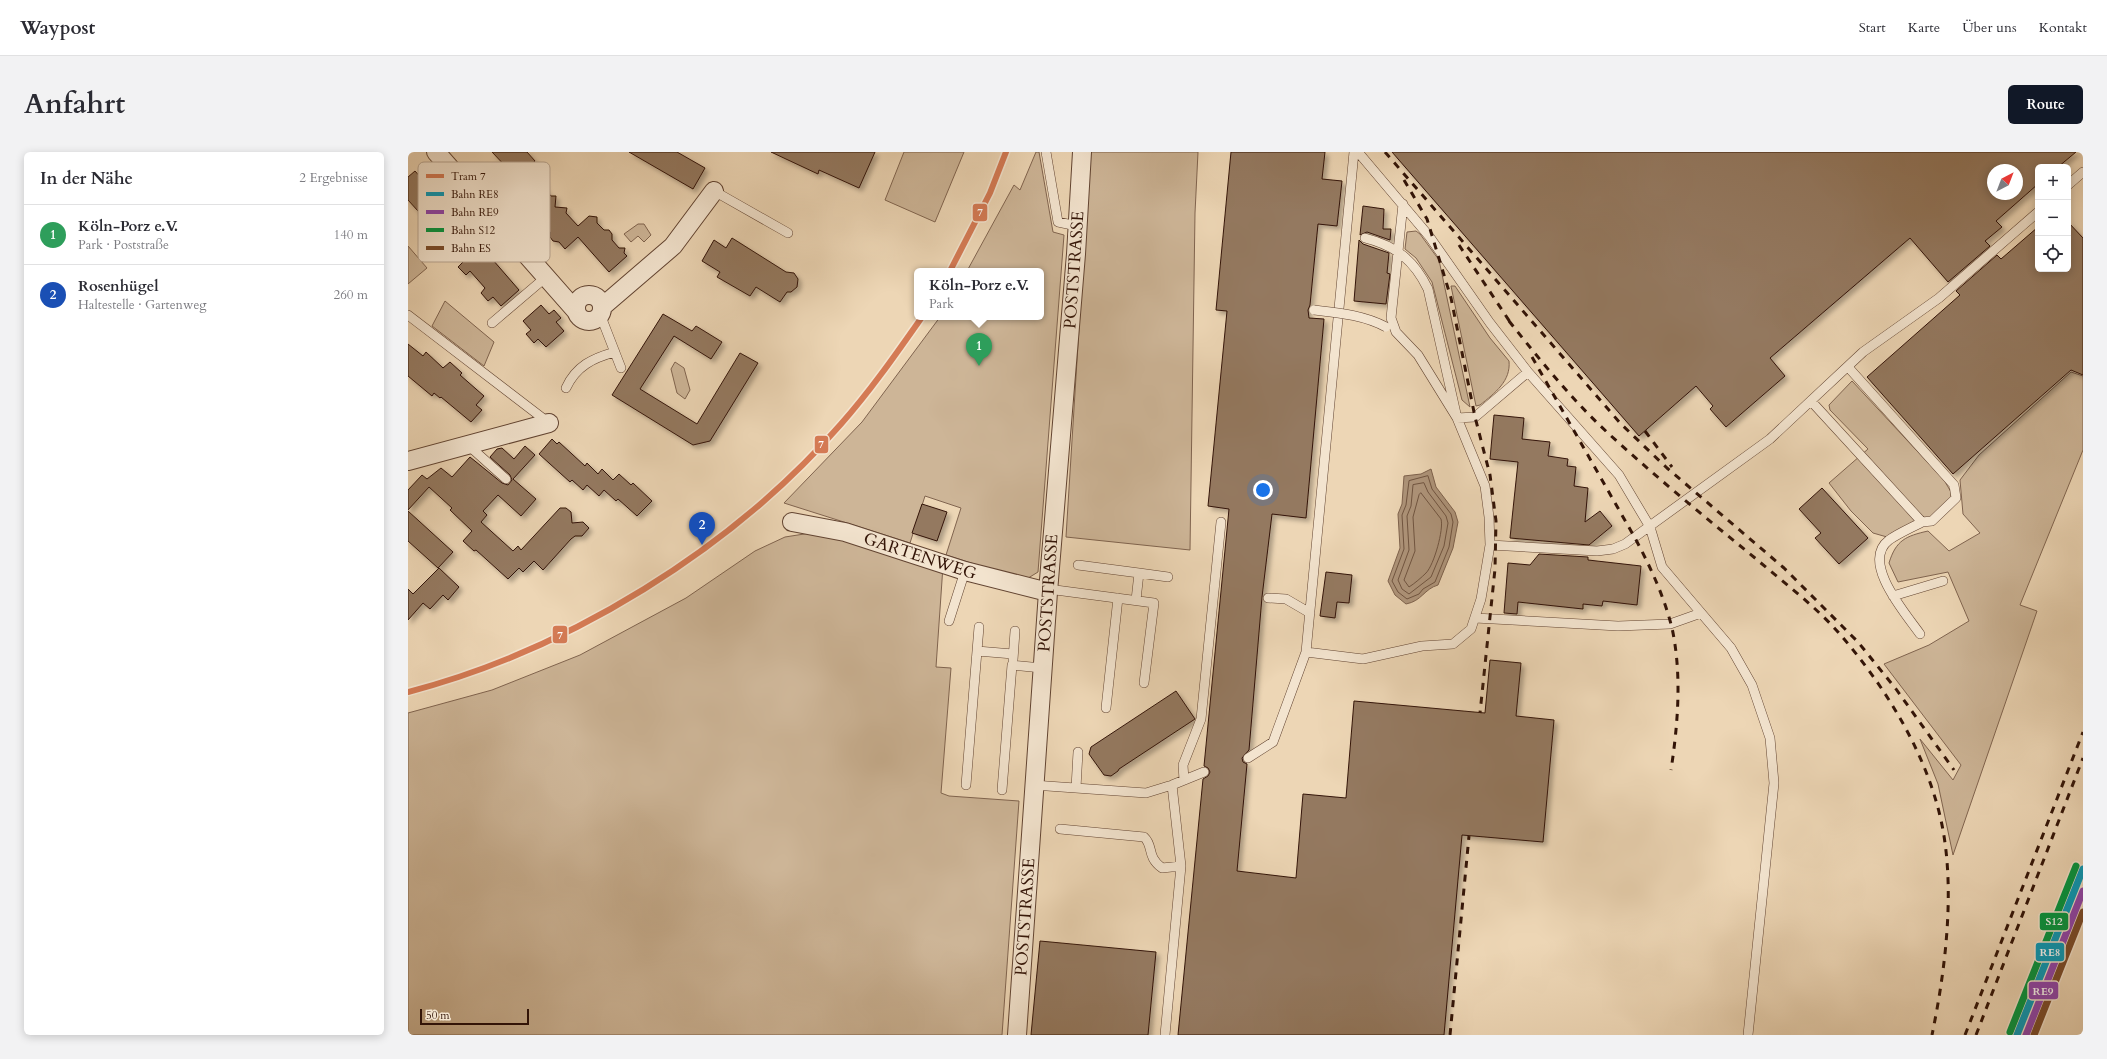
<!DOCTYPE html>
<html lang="de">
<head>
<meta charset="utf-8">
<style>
	:root { --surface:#fff; --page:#f2f2f3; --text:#2b2b33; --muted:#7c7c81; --line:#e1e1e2; --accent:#111827 }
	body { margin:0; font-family:Cardo,serif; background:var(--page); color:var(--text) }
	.controls { position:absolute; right:12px; top:12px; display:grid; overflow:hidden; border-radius:6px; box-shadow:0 2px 10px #0003 }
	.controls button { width:36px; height:36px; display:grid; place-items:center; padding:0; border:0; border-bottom:1px solid var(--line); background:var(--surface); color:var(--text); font:20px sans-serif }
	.compass { position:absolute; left:1579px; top:12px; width:36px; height:36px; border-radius:50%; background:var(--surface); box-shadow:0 2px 10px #0003; rotate:42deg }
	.scale { position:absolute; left:12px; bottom:10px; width:109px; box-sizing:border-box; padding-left:4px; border:2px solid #331407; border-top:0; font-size:11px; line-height:14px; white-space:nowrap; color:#331407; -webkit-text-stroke:3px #f3e4cf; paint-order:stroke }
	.you { position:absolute; left:855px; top:338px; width:14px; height:14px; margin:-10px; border:3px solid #fff; border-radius:50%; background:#1a73e8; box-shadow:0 0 0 6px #1a73e833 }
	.badge { display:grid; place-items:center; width:26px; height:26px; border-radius:50%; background:var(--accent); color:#fff; font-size:13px; font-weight:700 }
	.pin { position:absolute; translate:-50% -33px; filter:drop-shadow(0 1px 2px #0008) }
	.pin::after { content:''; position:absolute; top:21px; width:14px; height:12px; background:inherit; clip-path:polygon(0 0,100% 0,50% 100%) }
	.popup { position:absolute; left:506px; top:116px; width:130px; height:52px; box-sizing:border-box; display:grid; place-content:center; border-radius:6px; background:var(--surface); filter:drop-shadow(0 1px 3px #0005); font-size:13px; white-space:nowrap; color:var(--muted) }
	.popup b { font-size:15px; color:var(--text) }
	.popup::after { content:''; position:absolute; left:50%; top:100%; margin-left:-8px; border:8px solid transparent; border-top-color:var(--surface) }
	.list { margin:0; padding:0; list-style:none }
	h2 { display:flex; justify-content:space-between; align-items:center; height:52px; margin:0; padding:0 16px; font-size:17px }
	h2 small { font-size:13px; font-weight:400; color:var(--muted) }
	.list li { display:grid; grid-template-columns:26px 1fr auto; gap:12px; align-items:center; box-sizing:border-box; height:60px; padding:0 16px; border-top:1px solid var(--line) }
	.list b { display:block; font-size:15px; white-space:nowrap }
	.list p { margin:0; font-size:13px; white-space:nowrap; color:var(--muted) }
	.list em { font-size:13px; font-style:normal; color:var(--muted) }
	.icon { flex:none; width:22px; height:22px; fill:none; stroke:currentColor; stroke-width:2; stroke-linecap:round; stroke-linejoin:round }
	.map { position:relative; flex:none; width:1675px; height:883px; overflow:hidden; border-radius:6px }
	header { display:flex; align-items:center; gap:24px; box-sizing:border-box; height:56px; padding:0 20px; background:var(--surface); border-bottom:1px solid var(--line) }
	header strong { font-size:19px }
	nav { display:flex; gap:22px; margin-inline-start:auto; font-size:14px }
	.intro { display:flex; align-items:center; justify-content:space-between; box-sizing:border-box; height:96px; padding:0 24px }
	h1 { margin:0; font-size:28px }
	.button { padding:10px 18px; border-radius:6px; background:var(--accent); color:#fff; font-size:14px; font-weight:700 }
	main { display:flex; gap:24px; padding:0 24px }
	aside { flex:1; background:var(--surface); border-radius:6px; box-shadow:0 2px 10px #0003 }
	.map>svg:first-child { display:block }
	.green { fill:#cdb597; stroke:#80644f }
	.water { fill:#ae947a; stroke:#7d614c }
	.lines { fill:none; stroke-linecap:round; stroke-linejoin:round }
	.shore { stroke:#705440; stroke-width:1 }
	.building { fill:#947961; stroke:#331407; fill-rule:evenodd; filter:url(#shadow) }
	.service-casing { stroke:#624432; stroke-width:10 }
	.minor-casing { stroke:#624432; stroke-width:20 }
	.service { stroke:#f3e4cf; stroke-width:9 }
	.minor { stroke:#f3e4cf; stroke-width:18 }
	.rail { stroke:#331407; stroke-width:3; stroke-dasharray:7 7; stroke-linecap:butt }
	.service-bridge-casing { stroke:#624432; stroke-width:10; stroke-linecap:butt }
	.service-bridge { stroke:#f3e4cf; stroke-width:9 }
	.rail-1-casing { stroke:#f3e4cf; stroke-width:10 }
	.rail-2-casing { stroke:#f3e4cf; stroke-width:10 }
	.rail-3-casing { stroke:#f3e4cf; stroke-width:10 }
	.rail-4-casing { stroke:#f3e4cf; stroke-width:10 }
	.rail-1 { stroke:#059aba; stroke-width:7 }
	.rail-2 { stroke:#8e44ad; stroke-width:7 }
	.rail-3 { stroke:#009640; stroke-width:7 }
	.rail-4 { stroke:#7a4b2a; stroke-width:7 }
	.tram-1-casing { stroke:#f3e4cf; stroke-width:9 }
	.tram-1 { stroke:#d47a54; stroke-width:6 }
	.labels { text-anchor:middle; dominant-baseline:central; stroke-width:3; stroke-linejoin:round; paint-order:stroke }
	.street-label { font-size:17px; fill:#331407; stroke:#f3e4cf }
	.key { fill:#f3e4cf; stroke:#b9a693; stroke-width:1 }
	.key-label { font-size:11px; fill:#331407 }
	.line-badge { stroke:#f3e4cf; stroke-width:1.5 }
	.badge-label { font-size:11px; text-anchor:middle; font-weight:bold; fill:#fff }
</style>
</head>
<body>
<header>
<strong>Waypost</strong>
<nav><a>Start</a><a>Karte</a><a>Über uns</a><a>Kontakt</a></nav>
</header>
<div class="intro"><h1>Anfahrt</h1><a class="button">Route</a></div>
<main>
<aside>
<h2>In der Nähe<small>2 Ergebnisse</small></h2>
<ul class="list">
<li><span class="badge" style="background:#2e9e5b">1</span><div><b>Köln-Porz e.V.</b><p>Park · Poststraße</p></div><em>140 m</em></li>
<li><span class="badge" style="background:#1a4fb4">2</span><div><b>Rosenhügel</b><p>Haltestelle · Gartenweg</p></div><em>260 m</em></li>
</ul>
</aside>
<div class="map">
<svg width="1675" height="883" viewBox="0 0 1675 883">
	<defs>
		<filter id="shadow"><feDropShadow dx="3.5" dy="3.5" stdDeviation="2" flood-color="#0004"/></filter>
	</defs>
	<rect width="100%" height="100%" fill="#edd6b5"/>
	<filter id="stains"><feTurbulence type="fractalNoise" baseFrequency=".005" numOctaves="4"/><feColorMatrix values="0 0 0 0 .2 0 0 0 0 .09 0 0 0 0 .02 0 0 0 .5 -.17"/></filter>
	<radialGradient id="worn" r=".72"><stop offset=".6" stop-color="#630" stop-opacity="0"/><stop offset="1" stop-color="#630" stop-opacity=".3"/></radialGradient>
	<path class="green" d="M496 0H556L527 70 477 48Z
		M628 0H631L645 80 656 83 630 420 617 428 538 403 553 356 517 344 502 391 376 351 454 270 532 165H633V119H559L606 33 612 38Z
		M682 0H790L787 61 782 398 658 385Z
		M230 72H236L243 83 236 90 230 84 223 90 216 82Z
		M1008 79 1012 82 1031 108 1062 255 1054 248 1024 130 1008 106 997 97 999 80Z
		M0 94 19 116 0 132Z
		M1043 134H1047L1082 186 1101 209C1103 229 1087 241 1072 253L1068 254Z
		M37 149 86 190 76 214 24 174Z
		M267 210 276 216 282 238 277 247 269 241 263 217Z
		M1663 220 1675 224V298L1612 453 1629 459 1545 703 1530 632 1512 587 1545 628 1553 613 1476 512 1521 493 1561 469 1540 420 1490 430 1481 411C1488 388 1498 384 1520 379L1541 399 1572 381 1555 362 1552 328 1571 303Z
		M1444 229 1536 328 1543 340V347L1525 365 1479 385 1465 381 1443 359 1421 331 1460 297 1422 258 1421 253Z
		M409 380 535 414 528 515 543 516 533 641 541 644 611 649 594 883H0V561L84 538 172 503 278 446 347 399 377 385Z"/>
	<path class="water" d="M1023 317 1028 335 1047 360 1050 370 1045 396 1030 433C1016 437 1014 449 998 452L987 443 980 429 992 396 990 362 994 352 996 324 1013 322Z"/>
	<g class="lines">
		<path class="shore" d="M1020 324 1024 337 1043 362 1045 370 1041 395 1027 430 1015 437 1011 442 999 447 990 440 984 429 996 397 994 363 998 353 1001 329Z
			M1016 331 1020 340 1038 364 1040 371 1036 394 1023 425 1001 442 994 437 990 428 1001 398 999 364 1003 354 1005 333Z
			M1013 341 1033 367C1036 377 1026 413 1018 421 1014 425 1006 432 1001 435L996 428 1007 399 1005 365 1011 343Z"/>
	</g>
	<path class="building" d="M84 0H119L127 9 119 16 131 30H136V36L143 44H148L147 55 159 56 158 61 170 74 181 64 189 65V71L196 78H201L204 82V88L211 96H217L216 101 219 104 201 120 170 85 157 97 151 90 145 89 142 85V80L128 64 123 63 119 60 120 54 111 44 119 37Z
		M221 0H269L297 16 285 37Z
		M363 0H467L451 36 411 18 410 22Z
		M823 0H917L914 27 934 29 929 74 910 72 902 153 900 158 901 166 916 167 898 366 864 362 854 445 841 598 834 606 835 610 839 612 829 719 888 726 895 642 938 646 946 549 1077 561 1082 508 1113 511 1108 564 1146 568 1135 690 1054 683 1036 883H770L795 627 800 624 802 620 800 616 796 614 821 357 800 354 819 159 808 158Z
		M984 0H1668L1650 15H1630V32L1588 69 1594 75 1577 89 1582 94 1540 130 1502 86 1362 206 1377 224 1318 275 1302 257 1305 254 1288 234 1231 284ZM1585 18H1609V42H1585Z
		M7 19 38 54 43 50 50 58 45 62 111 138 93 154 85 145 80 149 73 141 77 136 62 119 58 123 50 115 55 110 47 101 27 79 22 83 15 74 20 70 0 48V25Z
		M955 54 976 57 975 77H983L982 88 959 80 952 83Z
		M1660 70 1675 86V223L1663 218 1545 322 1459 225 1552 143 1548 139 1589 103 1593 107 1630 75V117H1660Z
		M324 86 378 120 386 121 390 127 389 135 383 140H379L372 150 348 135 342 144 309 125 312 120 294 109 306 88 318 96Z
		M951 88 955 92 981 101 979 121 982 122 978 152 946 149Z
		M133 153 141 162 146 158 153 166 148 170 156 179 138 195 130 187 126 191 118 182 123 178 115 169Z
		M255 162 284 179 288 174 314 190 303 207 266 184 232 237 289 272 332 201 350 211 302 289 285 293 204 243Z
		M0 192 15 204 18 200 35 216 42 210 54 221 52 223 76 244 68 253 74 258 63 270 33 245 32 246 26 241 24 244 0 224Z
		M1086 263 1116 266 1114 287 1142 290 1140 304 1160 307 1159 314 1168 315 1166 334 1180 336 1177 370 1192 359 1204 374 1181 393 1102 386 1110 310 1082 307Z
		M144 287 149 292 151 290 177 314 179 311 190 322 194 317 205 328 211 322 223 333 225 331 244 349 229 364 210 347 208 349 196 338 191 344 179 333 175 338 164 328 162 330 131 302Z
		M117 294 127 303 105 327 128 347 113 364 90 343 75 359 79 363 73 370 105 399 110 394 113 398 152 356H158L163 360 164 371 175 370 181 376 174 384H167L163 387 135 418 126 409 115 420 111 416 100 427 68 398 66 399 55 389 64 379 42 358 44 356 21 335 0 358V338L14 323 19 327 33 316 44 325 62 305 94 331 100 333 104 328 102 323 82 305 89 297 94 296 106 307Z
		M1414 336 1460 386 1431 412 1407 386 1413 381 1391 357Z
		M514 352 539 360 529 389 504 381Z
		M0 359 45 400 30 416 0 389Z
		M1131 402 1180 405V408L1233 414 1229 453 1195 449 1194 454 1175 452V457L1110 450 1109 462 1096 461 1100 411 1122 413Z
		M31 416 51 435 40 448 35 443 22 457 15 451 0 468V437L5 442Z
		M918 420 944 423 941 451 929 450 927 466 912 464Z
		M768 539 787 567 711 617 710 619 703 624 696 623 681 602 683 595Z
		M632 789 748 800 740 883H623Z"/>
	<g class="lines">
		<g class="service-casing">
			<path id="service" d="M638 0 650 70 669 74
				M950 0 1021 84 1082 171 1120 220 1211 323 1242 375 1254 415 1323 496 1344 533 1362 586 1366 631 1340 883
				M1660 33 1675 20
				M306 39 380 81
				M995 52 983 166 988 180 1010 203 1049 266 1067 265 1120 220
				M192 162 213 216
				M0 163 141 271
				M84 171 138 125
				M158 236C168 214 185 206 207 200
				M1403 249 1514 370 1524 369 1548 346 1546 333 1440 215
				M60 293 98 327
				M1082 393 1189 399 1205 397 1217 392 1362 287 1455 200 1531 146 1630 60
				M670 413 731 421 728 448
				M731 421 760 425
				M640 437 746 451 736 531
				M1485 444 1535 429
				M860 446 878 447 902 461
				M1067 466 1210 474 1262 472 1293 461
				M541 469 557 419
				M1512 482C1498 462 1452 410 1481 388 1491 381 1503 376 1514 370
				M569 499 571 475
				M898 500 946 0
				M605 508 607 479
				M698 556 710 446
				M840 606 865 590 898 500 955 507 1014 494 1045 492 1063 477 1073 447 1082 393 1081 365 1077 334 1049 266 1020 137C1006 108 988 94 957 86
				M776 628 775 613 793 567 813 370
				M558 633 569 499 605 502
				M625 633 738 641 764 633 796 620
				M668 636 670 600
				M594 638 604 513 634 516
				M652 677 736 685C746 694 738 704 754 716L773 714
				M757 883 773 714 764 633"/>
		</g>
		<g class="minor-casing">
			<path id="minor" d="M28 0 168 159
				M168 156a13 13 0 1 1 26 0a13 13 0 1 1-26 0Z
				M194 155 265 94 306 39
				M0 309 141 271
				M384 370 437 380 557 419 640 440
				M609 883 640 440 668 102 674 0"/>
		</g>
		<use href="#service" class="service"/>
		<use href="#minor" class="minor"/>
		<path class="rail" d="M977 0 1213 272 1259 316 1376 416 1450 490 1488 537 1546 618
			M996 28 1019 67 1043 146 1067 265 1082 323 1088 369 1087 417 1072 561
			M1051 93 1104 173
			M1101 169C1132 208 1164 248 1201 282 1248 325 1298 366 1347 406 1375 430 1406 453 1430 480 1479 536 1524 609 1536 684 1546 747 1537 820 1524 883
			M1124 205 1227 386C1242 414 1256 444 1264 476 1274 522 1270 572 1263 618
			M1237 279 1264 315
			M1042 883 1061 684
			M1557 883 1675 580
			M1568 883 1675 606"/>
		<g class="service-bridge-casing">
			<path id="service-bridge" d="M906 158C931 161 955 163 978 175"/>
		</g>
		<use href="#service-bridge" class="service-bridge"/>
		<g class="rail-1-casing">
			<path id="rail-1" d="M1609 883 1675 717"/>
		</g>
		<g class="rail-2-casing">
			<path id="rail-2" d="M1618 883 1675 739"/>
		</g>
		<g class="rail-3-casing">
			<path id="rail-3" d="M1602 880 1668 714"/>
		</g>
		<g class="rail-4-casing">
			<path id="rail-4" d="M1626 883 1675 760"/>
		</g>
		<use href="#rail-1" class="rail-1"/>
		<use href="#rail-2" class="rail-2"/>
		<use href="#rail-3" class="rail-3"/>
		<use href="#rail-4" class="rail-4"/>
		<g class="tram-1-casing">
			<path id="tram-1" d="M542 119 582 41 598 0
				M0 540C161 498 324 397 433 272 463 238 488 202 514 165"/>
		</g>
		<use href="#tram-1" class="tram-1"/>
	</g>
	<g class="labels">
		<g class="street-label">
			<text transform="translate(666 118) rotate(-86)">POSTSTRASSE</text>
			<text transform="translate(512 404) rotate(18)">GARTENWEG</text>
			<text transform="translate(640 441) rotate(-86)">POSTSTRASSE</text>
			<text transform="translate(617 765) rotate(-86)">POSTSTRASSE</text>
		</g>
	</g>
	<rect x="10" y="10" width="132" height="100" rx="6" class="key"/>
	<rect x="18" y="22" width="18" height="4" fill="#d47a54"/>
	<rect x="18" y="40" width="18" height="4" fill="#059aba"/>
	<rect x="18" y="58" width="18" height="4" fill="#8e44ad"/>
	<rect x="18" y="76" width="18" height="4" fill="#009640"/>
	<rect x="18" y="94" width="18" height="4" fill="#7a4b2a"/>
	<g class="key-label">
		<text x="43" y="28">Tram 7</text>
		<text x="43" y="46">Bahn RE8</text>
		<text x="43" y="64">Bahn RE9</text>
		<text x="43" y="82">Bahn S12</text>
		<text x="43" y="100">Bahn ES</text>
	</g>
	<g class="line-badge">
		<rect x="564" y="51" width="16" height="19" rx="4" fill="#d47a54"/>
		<rect x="406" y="283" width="15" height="19" rx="4" fill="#d47a54"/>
		<rect x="144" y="473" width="16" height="19" rx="4" fill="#d47a54"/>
		<rect x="1631" y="760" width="30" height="19" rx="4" fill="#009640"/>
		<rect x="1627" y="790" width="30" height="20" rx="4" fill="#059aba"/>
		<rect x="1620" y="829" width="31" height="19" rx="4" fill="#8e44ad"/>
	</g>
	<g class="badge-label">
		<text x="572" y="64">7</text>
		<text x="413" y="296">7</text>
		<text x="152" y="487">7</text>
		<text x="1646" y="773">S12</text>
		<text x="1642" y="804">RE8</text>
		<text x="1635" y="843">RE9</text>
	</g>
	<rect width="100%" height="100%" filter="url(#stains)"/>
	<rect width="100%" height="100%" fill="url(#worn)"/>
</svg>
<div class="controls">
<button>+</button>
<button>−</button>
<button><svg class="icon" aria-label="locate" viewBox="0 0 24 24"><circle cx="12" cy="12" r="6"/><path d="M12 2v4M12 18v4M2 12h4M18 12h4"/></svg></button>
</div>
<svg class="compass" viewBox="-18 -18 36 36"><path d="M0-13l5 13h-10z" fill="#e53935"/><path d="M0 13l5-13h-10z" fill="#7c7c81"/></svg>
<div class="scale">50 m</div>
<div class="you"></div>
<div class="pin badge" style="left:571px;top:214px;background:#2e9e5b">1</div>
<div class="popup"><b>Köln-Porz e.V.</b>Park</div>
<div class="pin badge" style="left:294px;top:393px;background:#1a4fb4">2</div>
</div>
</main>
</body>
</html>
